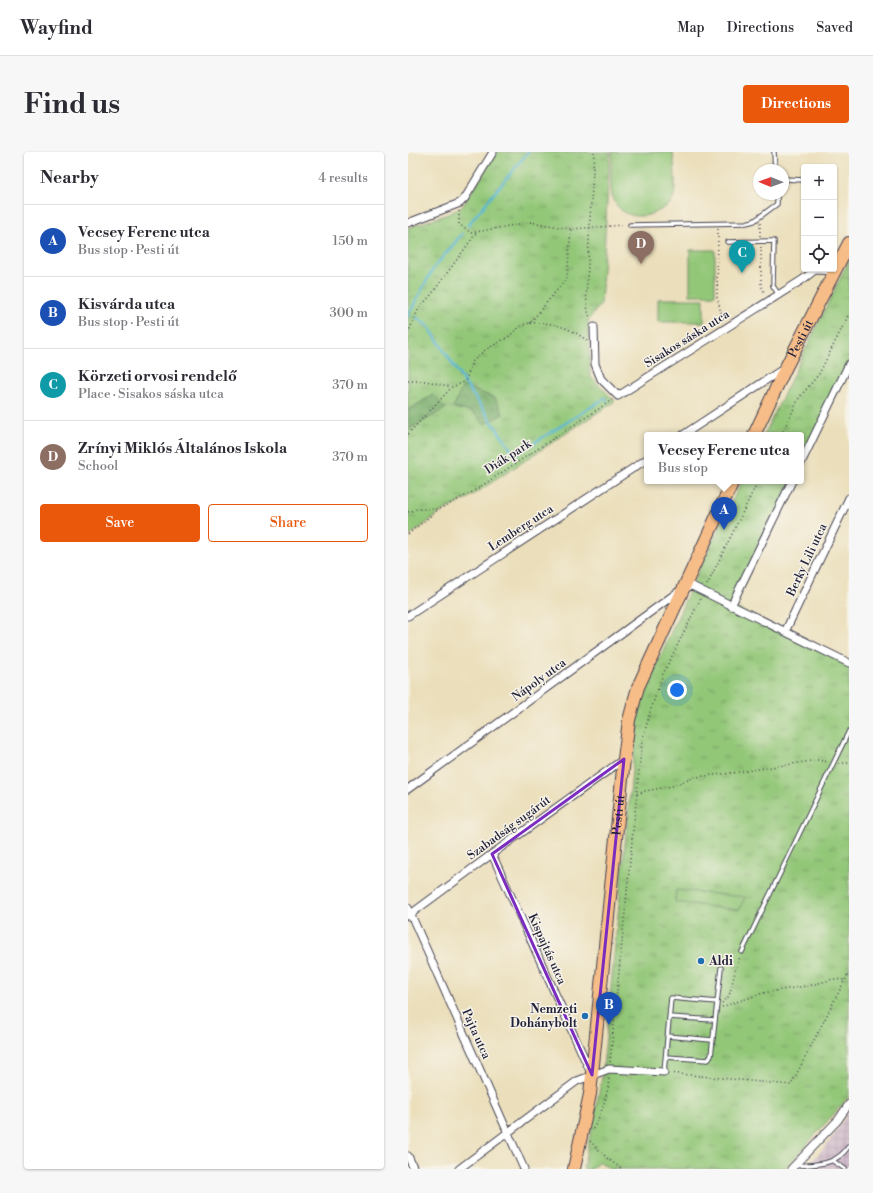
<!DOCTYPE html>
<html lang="en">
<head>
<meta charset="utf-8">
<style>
	:root { --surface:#fff; --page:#f7f7f7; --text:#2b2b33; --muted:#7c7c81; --line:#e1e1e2; --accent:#ea580c }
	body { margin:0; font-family:"Libre Bodoni",serif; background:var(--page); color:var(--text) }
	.controls { position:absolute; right:12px; top:12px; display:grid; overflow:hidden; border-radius:4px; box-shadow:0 1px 3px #0004 }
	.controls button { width:36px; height:36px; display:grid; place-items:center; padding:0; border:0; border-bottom:1px solid var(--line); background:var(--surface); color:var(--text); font:20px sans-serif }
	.compass { position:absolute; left:345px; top:12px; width:36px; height:36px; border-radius:50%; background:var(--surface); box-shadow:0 1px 3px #0004; rotate:271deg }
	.you { position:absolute; left:269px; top:538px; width:14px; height:14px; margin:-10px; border:3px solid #fff; border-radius:50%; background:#1a73e8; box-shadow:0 0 0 6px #1a73e833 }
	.badge { display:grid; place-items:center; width:26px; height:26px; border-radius:50%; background:var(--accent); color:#fff; font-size:13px; font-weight:700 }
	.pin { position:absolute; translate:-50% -33px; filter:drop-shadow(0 1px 2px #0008) }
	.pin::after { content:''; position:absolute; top:21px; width:14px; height:12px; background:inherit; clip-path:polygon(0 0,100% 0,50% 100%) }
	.popup { position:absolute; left:236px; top:280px; width:160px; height:52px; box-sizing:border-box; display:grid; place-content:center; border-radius:4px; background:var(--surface); filter:drop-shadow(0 1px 3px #0005); font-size:13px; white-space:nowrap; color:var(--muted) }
	.popup b { font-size:15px; color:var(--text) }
	.popup::after { content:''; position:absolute; left:50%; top:100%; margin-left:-8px; border:8px solid transparent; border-top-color:var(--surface) }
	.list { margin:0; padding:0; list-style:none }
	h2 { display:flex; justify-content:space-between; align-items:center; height:52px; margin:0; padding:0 16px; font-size:17px }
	h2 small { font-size:13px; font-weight:400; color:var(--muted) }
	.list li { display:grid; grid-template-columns:26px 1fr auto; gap:12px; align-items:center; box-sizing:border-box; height:72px; padding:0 16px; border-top:1px solid var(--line) }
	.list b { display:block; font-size:15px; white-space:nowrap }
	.list p { margin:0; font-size:13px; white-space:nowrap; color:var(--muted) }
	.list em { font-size:13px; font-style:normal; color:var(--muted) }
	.actions { display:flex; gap:8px; padding:12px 16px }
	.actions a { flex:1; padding:9px 0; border:1px solid var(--accent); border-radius:4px; text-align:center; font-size:14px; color:var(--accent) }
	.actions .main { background:var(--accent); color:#fff }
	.icon { flex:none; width:22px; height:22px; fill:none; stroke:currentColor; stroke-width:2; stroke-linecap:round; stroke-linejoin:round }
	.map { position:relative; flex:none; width:441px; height:1017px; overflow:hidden; border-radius:4px }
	header { display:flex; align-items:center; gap:24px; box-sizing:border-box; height:56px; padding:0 20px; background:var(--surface); border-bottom:1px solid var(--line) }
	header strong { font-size:19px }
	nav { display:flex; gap:22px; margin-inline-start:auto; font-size:14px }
	.intro { display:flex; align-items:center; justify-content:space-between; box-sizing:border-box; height:96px; padding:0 24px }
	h1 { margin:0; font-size:28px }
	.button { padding:10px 18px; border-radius:4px; background:var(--accent); color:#fff; font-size:14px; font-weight:700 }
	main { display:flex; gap:24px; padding:0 24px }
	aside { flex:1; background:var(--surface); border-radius:4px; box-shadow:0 1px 3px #0004 }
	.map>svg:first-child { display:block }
	.industrial { fill:url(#industrial-grid) }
	.grass { fill:url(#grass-tufts); stroke:#5a745a; fill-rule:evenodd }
	.forest { fill:url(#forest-crowns); stroke:#4c6752 }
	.garden { fill:#93c778; stroke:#5a745a }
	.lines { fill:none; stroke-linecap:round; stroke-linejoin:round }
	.stream { stroke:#54b6d3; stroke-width:2.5 }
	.service-casing { stroke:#403e4e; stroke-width:5.5 }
	.minor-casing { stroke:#403e4e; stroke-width:9 }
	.primary-casing { stroke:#403e4e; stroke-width:14 }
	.path { stroke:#403e4e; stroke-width:1.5; stroke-dasharray:1 3; stroke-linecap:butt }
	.service { stroke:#fff; stroke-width:3.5 }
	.minor { stroke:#fff; stroke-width:7 }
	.primary { stroke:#f7bd88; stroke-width:12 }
	.marked { fill:none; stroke:#7b2cbf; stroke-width:3; stroke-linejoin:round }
	.poi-dot { fill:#1f6fb2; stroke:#f7f3e8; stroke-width:1.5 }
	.labels { text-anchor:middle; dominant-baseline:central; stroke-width:3; stroke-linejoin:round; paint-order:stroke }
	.street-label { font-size:12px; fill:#22223b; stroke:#f7f3e8 }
	.poi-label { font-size:12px; font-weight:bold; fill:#22223b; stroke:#f7f3e8; text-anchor:start }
</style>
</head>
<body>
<header>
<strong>Wayfind</strong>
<nav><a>Map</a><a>Directions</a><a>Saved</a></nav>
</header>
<div class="intro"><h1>Find us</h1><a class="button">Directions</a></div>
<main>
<aside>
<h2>Nearby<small>4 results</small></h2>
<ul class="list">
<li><span class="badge" style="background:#1a4fb4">A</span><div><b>Vecsey Ferenc utca</b><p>Bus stop · Pesti út</p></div><em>150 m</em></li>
<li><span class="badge" style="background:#1a4fb4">B</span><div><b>Kisvárda utca</b><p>Bus stop · Pesti út</p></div><em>300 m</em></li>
<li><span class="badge" style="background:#0f9aa8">C</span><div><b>Körzeti orvosi rendelő</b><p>Place · Sisakos sáska utca</p></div><em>370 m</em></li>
<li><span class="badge" style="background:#8d6e63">D</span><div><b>Zrínyi Miklós Általános Iskola</b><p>School</p></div><em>370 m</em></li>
</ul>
<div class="actions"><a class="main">Save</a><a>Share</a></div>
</aside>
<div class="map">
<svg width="441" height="1017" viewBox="0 0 441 1017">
	<defs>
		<pattern id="industrial-grid" width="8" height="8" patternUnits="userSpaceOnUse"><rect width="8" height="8" fill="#d1bdcb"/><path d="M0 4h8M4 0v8" fill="none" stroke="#b3a2af"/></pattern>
		<pattern id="grass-tufts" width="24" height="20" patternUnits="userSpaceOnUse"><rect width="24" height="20" fill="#93c778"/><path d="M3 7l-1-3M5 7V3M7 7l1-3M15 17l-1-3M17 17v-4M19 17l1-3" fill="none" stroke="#78a164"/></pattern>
		<pattern id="forest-crowns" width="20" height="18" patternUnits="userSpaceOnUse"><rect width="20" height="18" fill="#76ac68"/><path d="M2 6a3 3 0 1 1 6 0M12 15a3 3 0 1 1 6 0" fill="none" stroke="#608c57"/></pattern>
	</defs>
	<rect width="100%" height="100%" fill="#f7f3e8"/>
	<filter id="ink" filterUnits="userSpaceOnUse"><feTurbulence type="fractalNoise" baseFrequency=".025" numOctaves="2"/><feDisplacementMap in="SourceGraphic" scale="8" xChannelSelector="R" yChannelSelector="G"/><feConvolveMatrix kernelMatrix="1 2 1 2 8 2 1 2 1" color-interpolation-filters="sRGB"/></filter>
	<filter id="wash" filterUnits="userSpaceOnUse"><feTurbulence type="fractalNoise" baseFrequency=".012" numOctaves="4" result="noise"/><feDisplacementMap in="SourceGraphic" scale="16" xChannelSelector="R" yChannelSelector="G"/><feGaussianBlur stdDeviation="0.9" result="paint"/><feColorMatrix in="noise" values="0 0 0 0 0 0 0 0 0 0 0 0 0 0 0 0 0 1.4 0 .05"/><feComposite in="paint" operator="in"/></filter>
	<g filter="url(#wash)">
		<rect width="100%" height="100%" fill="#ebdfbb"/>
		<path class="industrial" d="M441 959V1017H396L419 993Z"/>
		<path class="grass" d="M89 0H202L193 152 180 168 182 224 207 249 60 346 33 360 0 385V278L38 256 25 243 0 258V76L40 62 54 55ZM64 260 95 262 76 272Z
			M441 108V212L393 311V283H356Z
			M334 329H384L324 454 441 511V945L383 1010 375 1017H202L191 1009 184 1017H175L194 926 229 569 237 539 289 422Z"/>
		<path class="forest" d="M55 234 87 246 95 262 76 272 64 260 45 256Z
			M25 243 38 256 0 278V258Z"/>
		<path class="garden" d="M204 0H265C266 13 269 35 265 47 263 52 259 54 254 57 238 67 216 68 206 49 200 38 204 13 204 0Z
			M282 98H307V143H282Z
			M250 147H296V170H250Z
			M268 738 337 745 331 758 267 750Z"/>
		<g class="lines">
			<path class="stream" d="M60 73 120 0
				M0 164 25 117 54 82
				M8 165 21 175 56 230 107 303 197 246 199 249"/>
		</g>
	</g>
	<g filter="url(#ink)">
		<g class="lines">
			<g class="service-casing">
				<path id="service" d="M366 0 367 18
					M375 27 396 28
					M222 73 338 71 346 69 369 52V42
					M320 90 366 89 365 134 371 143
					M334 800 441 579
					M261 865 306 868
					M259 884 304 888
					M258 905 300 908 303 904 313 816
					M256 920 263 846 309 850
					M425 1009 437 1017
					M388 1014C410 1012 427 1014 441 994"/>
			</g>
			<g class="minor-casing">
				<path id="minor" d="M0 71 52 51 57 46 85 0
					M186 175 187 212 193 227 210 244 394 128 407 118 427 119
					M275 283 375 217
					M393 311 441 212
					M323 454 384 329
					M0 464 239 307
					M377 480 441 346
					M0 637 274 437 284 434 441 511
					M84 702 183 921
					M0 756 116 1017
					M0 764 84 702 216 607
					M0 1004 6 1017
					M51 1017 169 929 201 917 256 920
					M383 1017 430 968 441 952"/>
			</g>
			<g class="primary-casing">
				<g id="primary">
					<path id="s1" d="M346 283 378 215 441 91"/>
					<path id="s2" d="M166 1017 182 942 216 607 221 568 230 535 325 329"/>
				</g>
			</g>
			<path class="path" d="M51 59V72L63 81 122 70 163 77 217 73
				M352 71V85
				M310 77 309 145 315 169
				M353 95V134L357 142
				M183 168C176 154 179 129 180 113 181 76 184 38 186 0
				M122 171C141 169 165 176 179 189
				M0 181 11 156 23 143 69 80
				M0 229H18L44 235 54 231 58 228 64 210 77 198 100 185 114 173 122 171 159 126 163 77
				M0 282 44 235
				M373 283 391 246 411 222 441 162
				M0 360 9 357H31
				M0 382 31 357 61 342 204 248
				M299 433 350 329
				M431 611H441
				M229 642 237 639 264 634 287 625 324 621 410 608 421 610
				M314 851 321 844 328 816 332 805
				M314 855 355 841 404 833 425 827 436 828
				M202 910 234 589 242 560 255 522 293 446
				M262 921 383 933 441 820
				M185 977C194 960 200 944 201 924
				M182 989 200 1007 214 1017"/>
			<use href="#service" class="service"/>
			<use href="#minor" class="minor"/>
			<use href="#primary" class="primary"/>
		</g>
	</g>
	<path class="marked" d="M216 607 184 923 84 702Z"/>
	<g class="poi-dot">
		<circle cx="293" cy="809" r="4"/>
		<circle cx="177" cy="864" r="4"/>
	</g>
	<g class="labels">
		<g class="street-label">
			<text stroke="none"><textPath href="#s1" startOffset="107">Pesti út</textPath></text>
			<text transform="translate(279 187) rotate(-32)">Sisakos sáska utca</text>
			<text transform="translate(100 305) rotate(-33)">Diák park</text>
			<text transform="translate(113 376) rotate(-33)">Lemberg utca</text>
			<text transform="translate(399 408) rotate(-65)">Berky Lili utca</text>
			<text transform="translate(131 528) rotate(-36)">Nápoly utca</text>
			<text stroke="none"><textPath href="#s2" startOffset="357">Pesti út</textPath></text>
			<text transform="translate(101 676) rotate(-36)">Szabadság sugárút</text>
			<text transform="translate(139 797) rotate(66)">Kispajtás utca</text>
			<text transform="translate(68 882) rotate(66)">Pajta utca</text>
		</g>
		<g class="poi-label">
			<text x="301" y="809">Aldi</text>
			<text x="169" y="857" text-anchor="end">Nemzeti<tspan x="169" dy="14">Dohánybolt</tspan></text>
		</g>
	</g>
</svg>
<div class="controls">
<button>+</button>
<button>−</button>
<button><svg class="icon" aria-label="locate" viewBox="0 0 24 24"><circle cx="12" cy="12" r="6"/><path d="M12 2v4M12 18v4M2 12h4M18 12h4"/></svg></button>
</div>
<svg class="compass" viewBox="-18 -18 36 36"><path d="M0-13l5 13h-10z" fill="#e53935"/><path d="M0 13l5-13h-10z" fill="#7c7c81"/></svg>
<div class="you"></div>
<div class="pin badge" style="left:316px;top:378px;background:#1a4fb4">A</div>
<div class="popup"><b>Vecsey Ferenc utca</b>Bus stop</div>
<div class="pin badge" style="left:201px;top:873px;background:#1a4fb4">B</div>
<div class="pin badge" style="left:334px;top:121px;background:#0f9aa8">C</div>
<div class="pin badge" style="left:233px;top:112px;background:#8d6e63">D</div>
</div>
</main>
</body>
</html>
